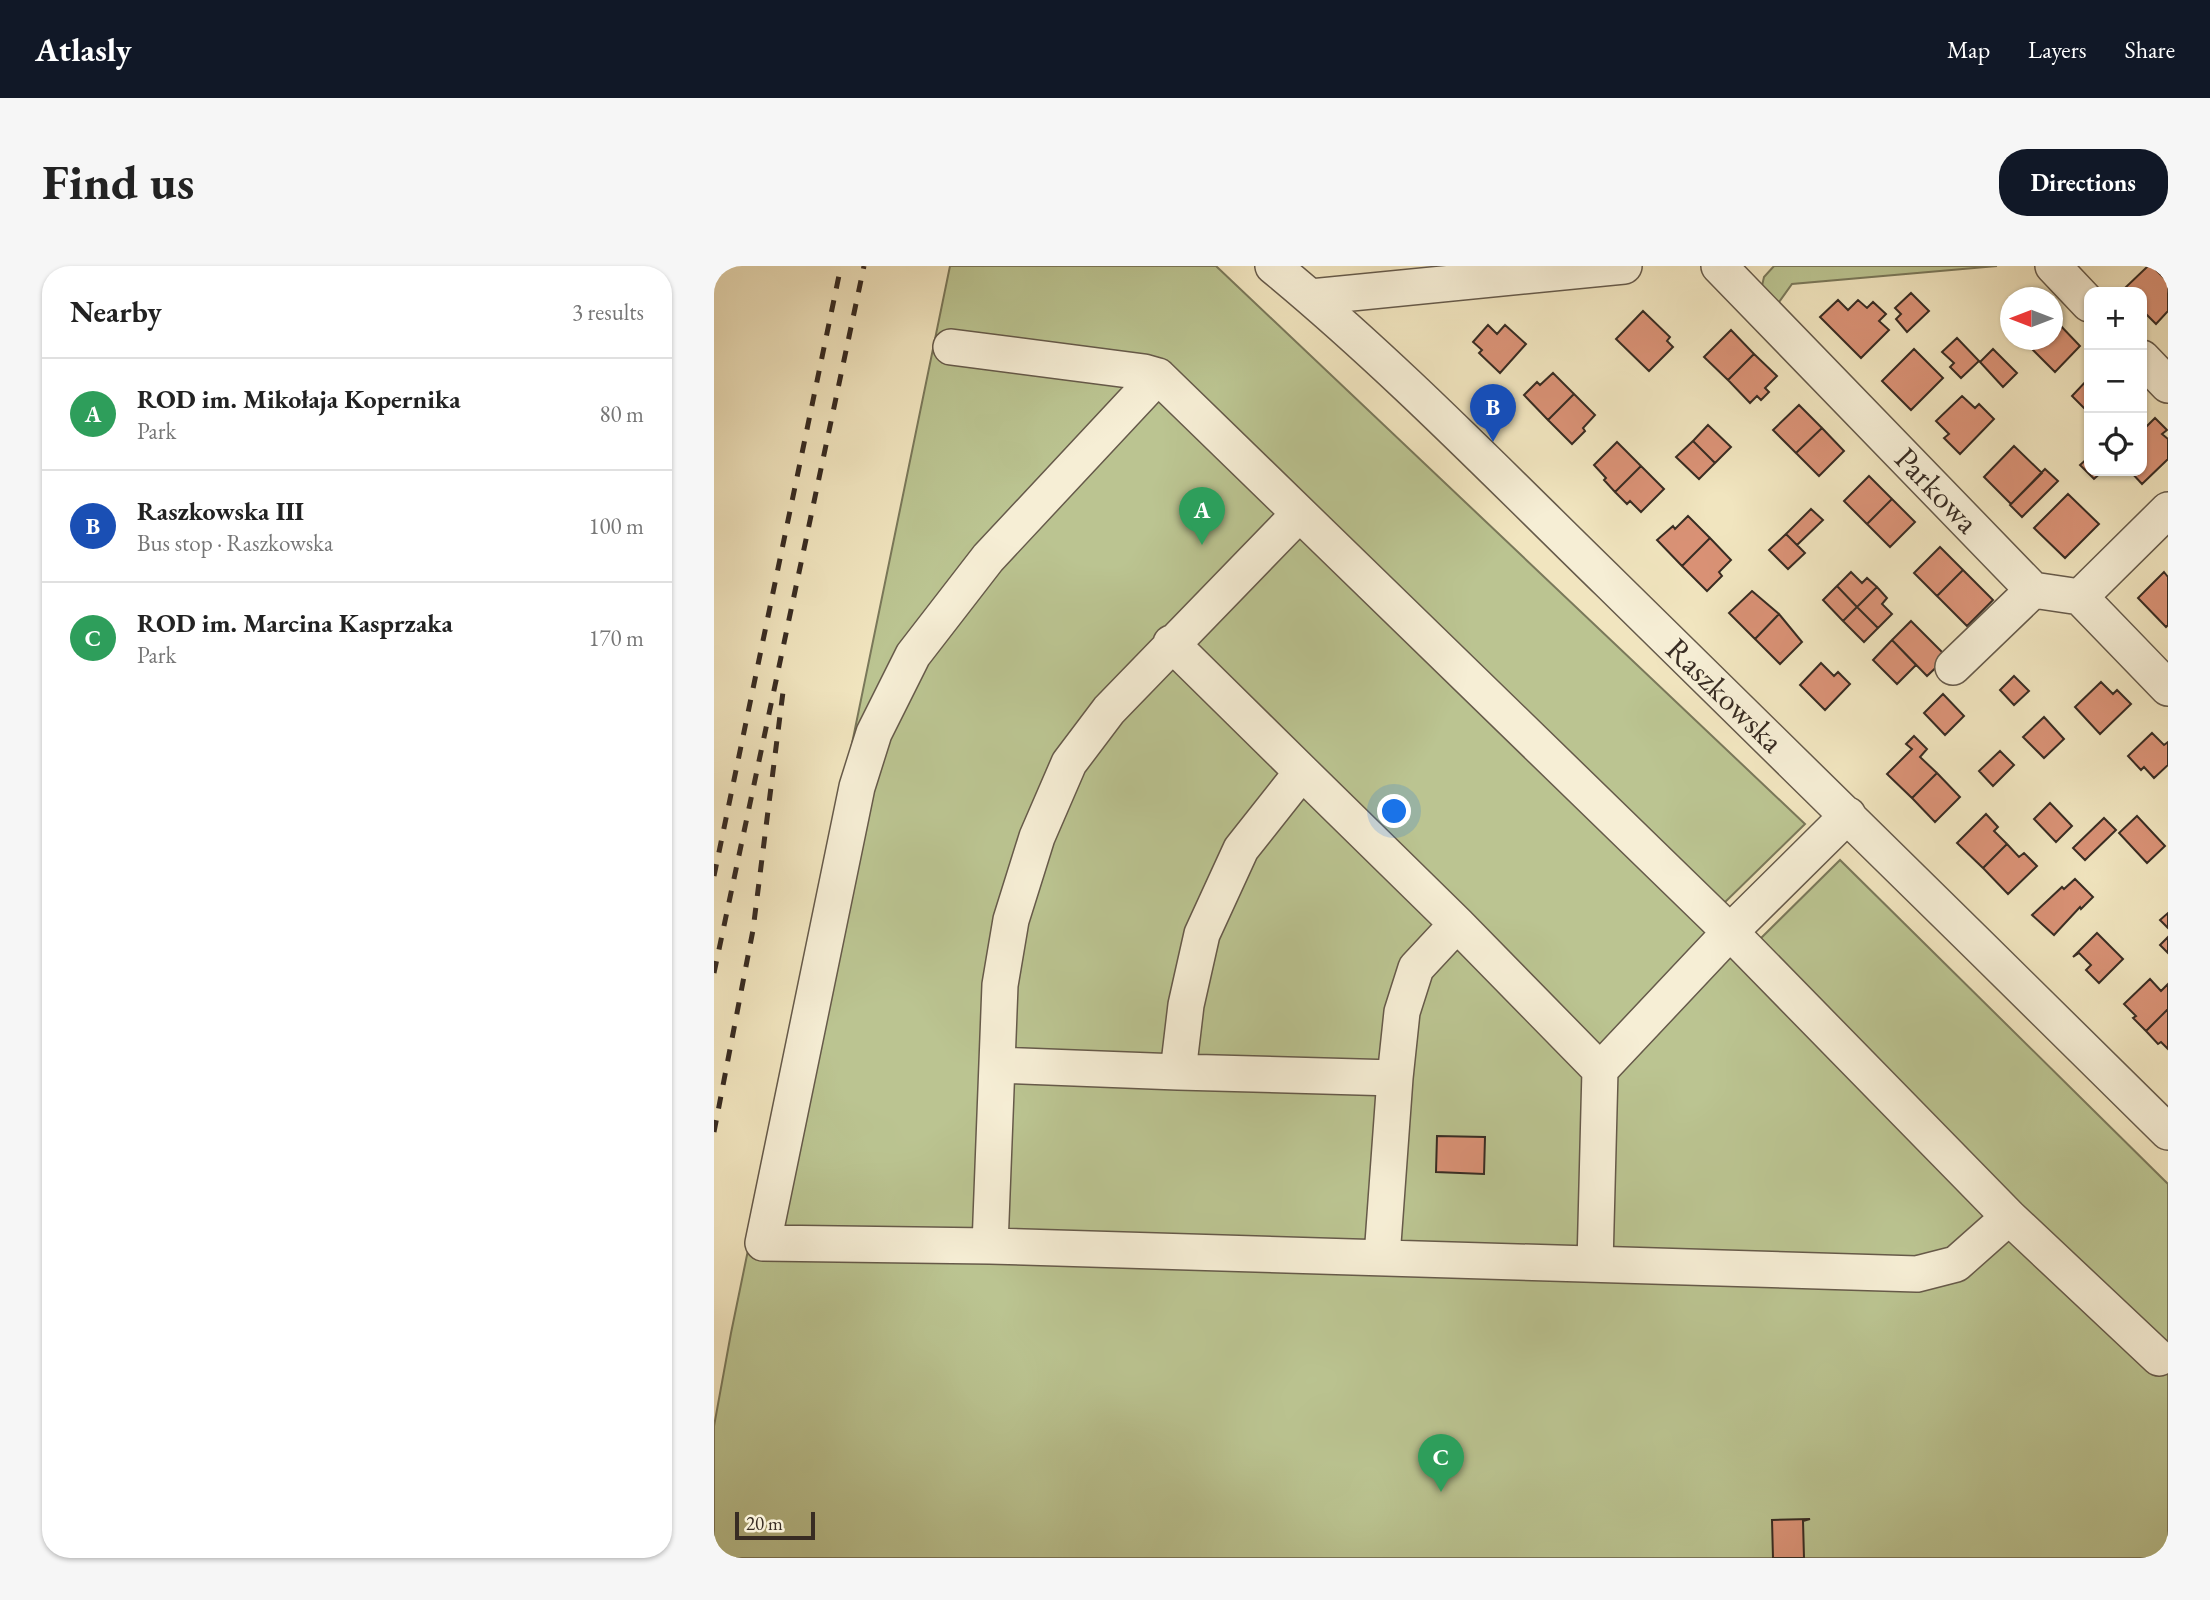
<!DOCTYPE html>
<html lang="en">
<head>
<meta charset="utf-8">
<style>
	:root { --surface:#fff; --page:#f6f6f6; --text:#222; --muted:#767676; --line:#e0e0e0; --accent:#111827 }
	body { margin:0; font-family:"EB Garamond",serif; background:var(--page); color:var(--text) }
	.controls { position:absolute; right:21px; top:21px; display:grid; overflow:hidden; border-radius:14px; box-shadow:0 2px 5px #0004 }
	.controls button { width:63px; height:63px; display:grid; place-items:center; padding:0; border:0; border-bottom:2px solid var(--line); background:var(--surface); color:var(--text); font:35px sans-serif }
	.compass { position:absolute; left:1286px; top:21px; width:63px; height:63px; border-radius:50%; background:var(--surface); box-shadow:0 2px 5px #0004; rotate:270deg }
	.scale { position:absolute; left:21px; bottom:18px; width:80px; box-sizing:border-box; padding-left:7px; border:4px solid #382c23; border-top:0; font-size:19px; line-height:24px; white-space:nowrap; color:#382c23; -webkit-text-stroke:5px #f6eed5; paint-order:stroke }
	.you { position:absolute; left:681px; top:546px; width:24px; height:24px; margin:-18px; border:5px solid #fff; border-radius:50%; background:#1a73e8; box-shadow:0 0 0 10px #1a73e833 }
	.badge { display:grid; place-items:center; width:46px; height:46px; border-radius:50%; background:var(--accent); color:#fff; font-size:23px; font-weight:700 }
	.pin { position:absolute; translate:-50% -58px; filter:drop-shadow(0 2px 4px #0008) }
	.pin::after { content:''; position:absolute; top:37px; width:24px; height:21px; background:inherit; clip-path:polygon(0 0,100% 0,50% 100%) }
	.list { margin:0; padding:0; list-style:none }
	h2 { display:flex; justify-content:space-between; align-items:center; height:91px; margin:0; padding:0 28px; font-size:30px }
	h2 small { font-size:23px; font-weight:400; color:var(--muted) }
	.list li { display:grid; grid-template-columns:46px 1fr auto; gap:21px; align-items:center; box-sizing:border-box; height:112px; padding:0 28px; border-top:2px solid var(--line) }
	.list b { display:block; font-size:26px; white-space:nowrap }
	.list p { margin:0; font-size:23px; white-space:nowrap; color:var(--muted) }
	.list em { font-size:23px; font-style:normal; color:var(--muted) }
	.icon { flex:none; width:38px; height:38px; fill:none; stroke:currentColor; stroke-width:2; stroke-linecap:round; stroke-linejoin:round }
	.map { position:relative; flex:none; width:1454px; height:1292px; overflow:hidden; border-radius:28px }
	header { display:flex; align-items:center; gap:42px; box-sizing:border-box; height:98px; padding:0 35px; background:var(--accent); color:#fff }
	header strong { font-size:33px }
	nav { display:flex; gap:38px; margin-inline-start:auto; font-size:24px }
	.intro { display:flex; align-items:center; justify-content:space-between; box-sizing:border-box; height:168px; padding:0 42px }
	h1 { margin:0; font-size:49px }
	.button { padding:18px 32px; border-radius:28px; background:var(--accent); color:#fff; font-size:24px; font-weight:700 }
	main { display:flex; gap:42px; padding:0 42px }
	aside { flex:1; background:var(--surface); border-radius:28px; box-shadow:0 2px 5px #0004 }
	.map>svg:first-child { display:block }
	.green { fill:#bbc491; stroke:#7a785a; stroke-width:2 }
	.building { fill:#da9276; stroke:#382c23; stroke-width:2 }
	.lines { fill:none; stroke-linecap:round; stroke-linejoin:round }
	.minor-casing { stroke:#665a4a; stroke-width:38 }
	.minor { stroke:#f6eed5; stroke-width:35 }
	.rail { stroke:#382c23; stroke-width:5; stroke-dasharray:12 12; stroke-linecap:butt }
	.labels { text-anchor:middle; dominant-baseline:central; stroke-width:5; stroke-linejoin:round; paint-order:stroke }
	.street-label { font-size:32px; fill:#382c23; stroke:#f6eed5 }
</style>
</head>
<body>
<header>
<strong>Atlasly</strong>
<nav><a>Map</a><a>Layers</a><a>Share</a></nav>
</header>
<div class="intro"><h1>Find us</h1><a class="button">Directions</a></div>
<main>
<aside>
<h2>Nearby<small>3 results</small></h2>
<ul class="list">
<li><span class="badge" style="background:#2e9e5b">A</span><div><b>ROD im. Mikołaja Kopernika</b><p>Park</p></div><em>80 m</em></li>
<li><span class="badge" style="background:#1a4fb4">B</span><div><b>Raszkowska III</b><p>Bus stop · Raszkowska</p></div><em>100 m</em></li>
<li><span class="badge" style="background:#2e9e5b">C</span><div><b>ROD im. Marcina Kasprzaka</b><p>Park</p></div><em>170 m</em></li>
</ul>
</aside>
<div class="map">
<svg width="1454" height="1292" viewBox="0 0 1454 1292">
	<rect width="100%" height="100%" fill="#f1e5bf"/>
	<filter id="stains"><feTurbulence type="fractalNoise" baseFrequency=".00286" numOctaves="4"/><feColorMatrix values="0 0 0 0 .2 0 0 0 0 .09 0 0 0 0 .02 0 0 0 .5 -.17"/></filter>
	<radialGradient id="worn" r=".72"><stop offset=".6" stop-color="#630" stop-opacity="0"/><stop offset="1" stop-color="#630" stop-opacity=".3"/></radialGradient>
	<path class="green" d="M236 0H502L1091 558 1006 641 1043 676 1126 594 1454 918V1292H0V1160L17 1067Z
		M1060 0H1283L1078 18 1060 43 1047 24 1050 11Z"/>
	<path class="building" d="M1434 0H1438L1454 16V45L1442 58 1428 44V26H1417L1412 21Z
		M1197 27 1215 45 1193 66 1182 53 1187 48 1181 42Z
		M1124 34 1134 44 1144 34 1153 42 1159 36 1172 48 1165 55 1175 64 1147 92 1106 51Z
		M929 45 956 71 953 75 959 81 935 105 902 73Z
		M1344 57 1366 80 1341 106 1318 83 1325 76 1323 74H1338V62Z
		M774 59 783 68 791 59 812 78 786 107 765 87 768 84 759 76Z
		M1017 64 1040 88 1014 114 990 91Z
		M1243 72 1265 95 1247 112 1236 101 1240 97 1228 86Z
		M1200 83 1229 112 1197 144 1168 115Z
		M1279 83 1303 107 1289 121 1266 96Z
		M1040 88 1063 110 1051 122 1055 126 1047 134 1043 130 1036 137 1014 114Z
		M839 107 860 128 834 154 810 129 823 116 826 119Z
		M1375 112V147L1358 130Z
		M860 128 881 149 869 162 871 165 858 178 834 154Z
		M1248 130 1261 142 1265 138 1280 153 1246 188 1230 172 1235 168 1222 155Z
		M1085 139 1108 162 1082 187 1059 164Z
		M1441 152 1453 164 1448 168 1454 173V193L1428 218 1416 205H1428V165Z
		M994 159 1017 181 1001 197 979 175Z
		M1108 162 1130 185 1105 210 1082 187Z
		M979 175 1001 197 985 213 962 191Z
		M903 176 927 200 901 226 890 214 892 212 880 199Z
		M1300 180 1328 207 1297 238 1270 211Z
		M1375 191V205H1389L1380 213 1366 199Z
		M927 200 950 223 927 246 916 235 913 238 901 226Z
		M1331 203 1344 215 1308 251 1296 239Z
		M1155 210 1178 233 1153 258 1130 235Z
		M1354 228 1385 258 1351 292 1320 262Z
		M1178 233 1201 256 1176 281 1153 258Z
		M1097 243 1109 254 1083 279 1072 268Z
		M974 250 996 272 968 300 943 274 959 260 961 263Z
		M1072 268 1091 287 1074 303 1055 284Z
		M996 272 1017 294 1005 306 1008 310 993 325 968 300Z
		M1226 281 1249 304 1223 330 1200 307Z
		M1249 304 1279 334 1253 360 1223 330Z
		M1137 306 1148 317 1153 312 1163 321 1143 341 1123 320Z
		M1450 306 1454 311V359L1452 361 1424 332Z
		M1123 320 1143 341 1129 355 1109 334Z
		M1163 321 1173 332 1168 338 1178 348 1164 362 1143 341Z
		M1038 325 1065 348 1041 373 1015 347Z
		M1143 341 1164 362 1150 376 1129 355Z
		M1065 348 1088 376 1066 398 1041 373Z
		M1197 355 1233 391 1213 410 1178 374Z
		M1178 374 1202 399 1183 418 1159 394Z
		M1107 397 1120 410 1124 406 1136 418 1111 444 1086 419Z
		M1300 410 1315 425 1300 439 1286 424Z
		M1387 416 1399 428 1403 424 1417 438 1386 468 1361 441Z
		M1229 428 1250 450 1231 469 1210 447Z
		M1330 451 1350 473 1330 492 1309 471Z
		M1438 467 1450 479 1454 476V499L1440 512 1430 501 1427 504 1414 490Z
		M1200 470 1213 483 1206 491 1223 507 1198 532 1173 508 1198 483 1192 478Z
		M1286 485 1300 499 1279 520 1265 505Z
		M1223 507 1246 531 1221 556 1198 532Z
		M1336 537 1358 560 1342 576 1320 553Z
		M1272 548 1284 561 1280 565 1293 578 1269 602 1243 577Z
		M1423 550 1451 580 1433 597 1405 567Z
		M1390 552 1402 564 1371 594 1359 582Z
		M1293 578 1305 591 1310 587 1323 600 1294 628 1269 602Z
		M1361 613 1379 631 1367 643 1366 641 1340 669 1318 649 1348 621 1350 623Z
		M1454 647V662L1446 654Z
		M1383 667 1409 693 1385 717 1372 704 1377 699 1365 687 1359 691Z
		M1454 671V687L1446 679Z
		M1436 713 1447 725 1454 718V743L1432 765 1419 752 1422 750 1410 738Z
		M1454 743V783L1447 776 1444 778 1432 765Z
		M723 870 771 871 770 908 722 906Z
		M1096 1253 1089 1255 1090 1292H1059L1058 1254Z"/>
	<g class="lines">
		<g class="minor-casing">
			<path id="minor" d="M559 0C678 98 786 210 896 317 1083 499 1268 683 1454 866
				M1005 0 1319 324 1366 331 1454 422
				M1339 0 1375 38
				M597 31 910 0
				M237 81 430 106 444 110 1016 666 1295 951 1445 1092
				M1428 92 1454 119
				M444 110 274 292 199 389 160 467 143 521 49 977 276 980 286 719 297 654 323 571 355 497 395 444 585 248
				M1366 331 1454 244
				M1239 401 1319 324
				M743 658 886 804
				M283 799 464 806 472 739 488 668 527 583 588 506 457 377
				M464 806 681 812 688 746 702 702 743 658 588 506
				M276 980 1203 1008 1242 998 1295 951
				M668 991 681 812
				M881 998 886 804 1016 666 1134 549"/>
		</g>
		<use href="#minor" class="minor"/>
		<path class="rail" d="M0 610 127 0
			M0 707 150 0
			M0 866 39 664 70 418"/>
	</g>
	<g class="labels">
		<g class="street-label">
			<text transform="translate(1223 224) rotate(46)">Parkowa</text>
			<text transform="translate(1011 429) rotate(44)">Raszkowska</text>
		</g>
	</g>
	<rect width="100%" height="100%" filter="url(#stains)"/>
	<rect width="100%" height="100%" fill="url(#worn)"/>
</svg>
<div class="controls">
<button>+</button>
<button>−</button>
<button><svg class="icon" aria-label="locate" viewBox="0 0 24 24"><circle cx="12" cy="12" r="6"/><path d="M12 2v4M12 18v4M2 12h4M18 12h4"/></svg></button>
</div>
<svg class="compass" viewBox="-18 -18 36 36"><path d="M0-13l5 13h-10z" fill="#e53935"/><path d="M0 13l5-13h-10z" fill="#767676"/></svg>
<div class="scale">20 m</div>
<div class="you"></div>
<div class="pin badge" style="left:488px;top:279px;background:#2e9e5b">A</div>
<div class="pin badge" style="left:779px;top:176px;background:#1a4fb4">B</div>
<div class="pin badge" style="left:727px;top:1226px;background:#2e9e5b">C</div>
</div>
</main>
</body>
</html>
